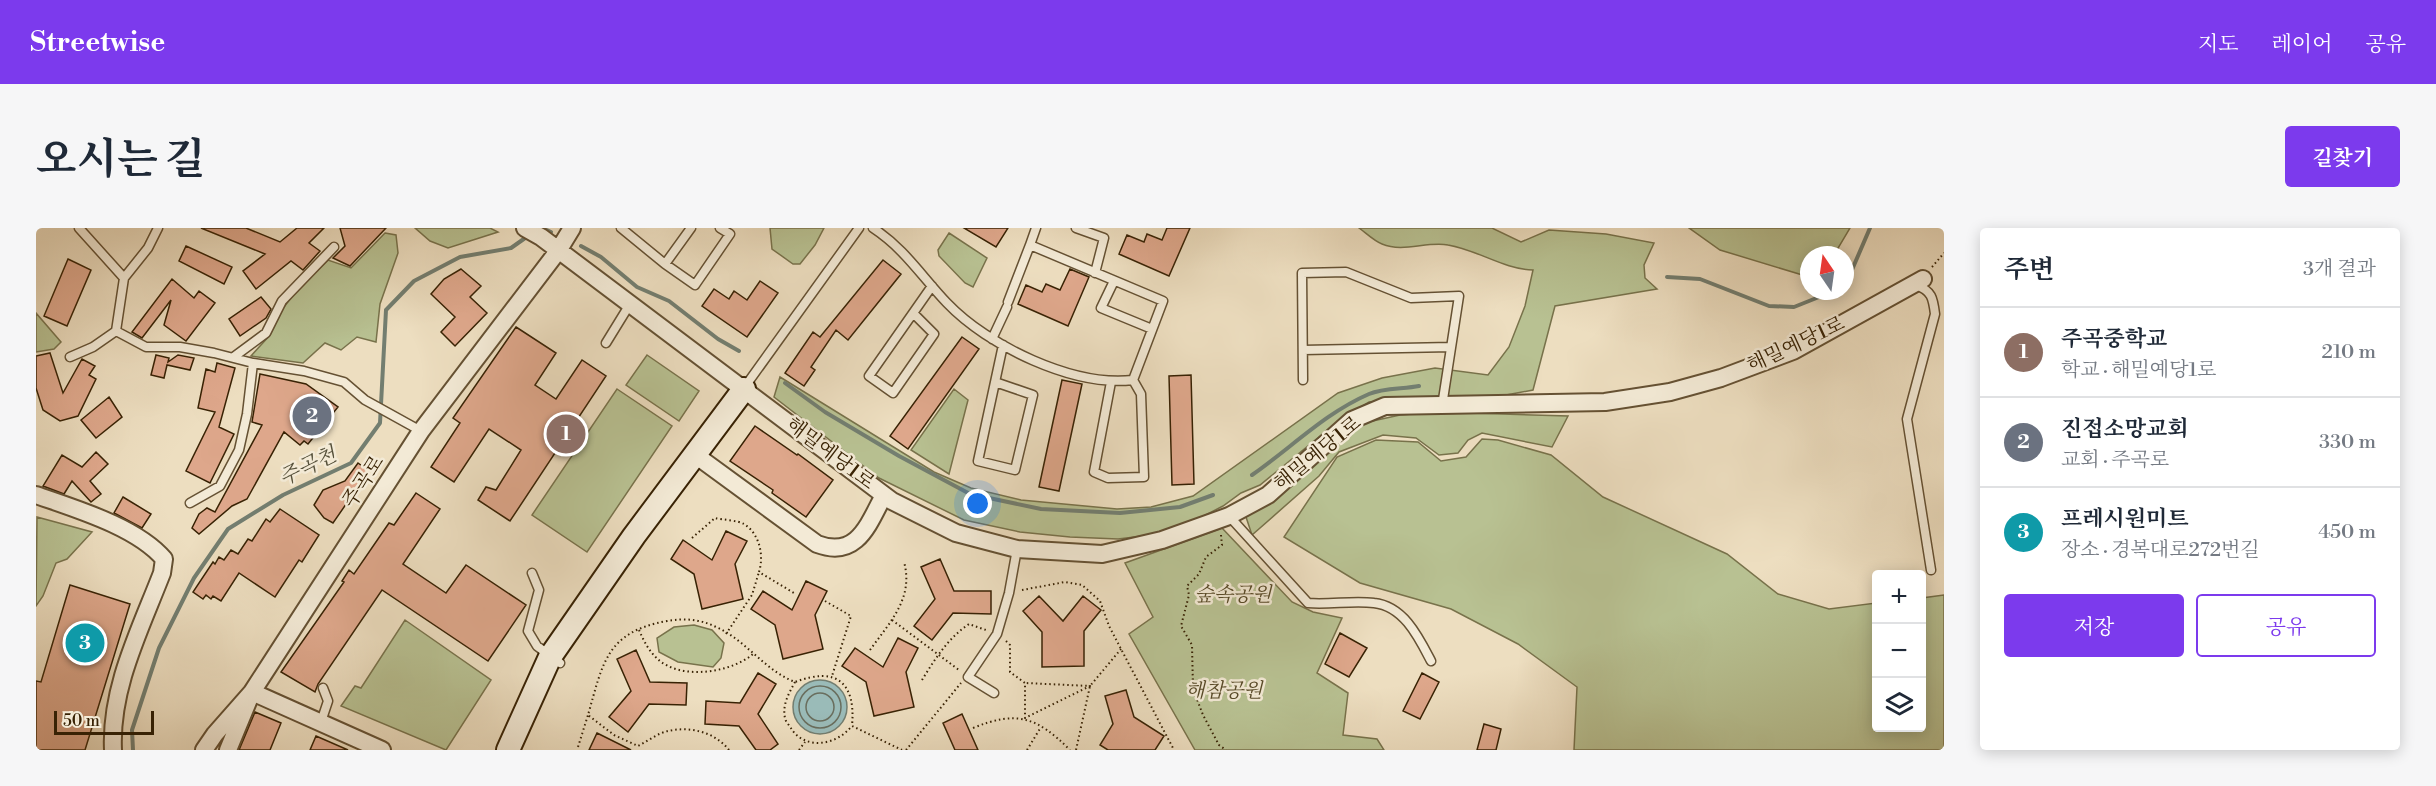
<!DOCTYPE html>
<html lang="ko">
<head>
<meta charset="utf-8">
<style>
	:root { --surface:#fff; --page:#f6f6f7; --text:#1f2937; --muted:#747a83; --line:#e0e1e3; --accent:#7c3aed }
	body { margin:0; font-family:"Libre Bodoni","Noto Serif KR",serif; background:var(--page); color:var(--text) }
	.controls { position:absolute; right:18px; bottom:18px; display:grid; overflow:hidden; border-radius:6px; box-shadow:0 3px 15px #0003 }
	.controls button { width:54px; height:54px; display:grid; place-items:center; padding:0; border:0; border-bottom:2px solid var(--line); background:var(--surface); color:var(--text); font:30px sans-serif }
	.compass { position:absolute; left:1764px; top:18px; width:54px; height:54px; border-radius:50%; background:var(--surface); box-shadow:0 3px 15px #0003; rotate:347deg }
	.scale { position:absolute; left:18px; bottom:15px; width:100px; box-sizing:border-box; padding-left:6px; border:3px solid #382204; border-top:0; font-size:16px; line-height:21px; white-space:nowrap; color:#382204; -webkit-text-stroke:4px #f3ead6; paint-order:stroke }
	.you { position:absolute; left:942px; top:276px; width:21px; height:21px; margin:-15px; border:4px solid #fff; border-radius:50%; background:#1a73e8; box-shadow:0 0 0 9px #1a73e833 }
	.badge { display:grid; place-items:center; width:39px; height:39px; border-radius:50%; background:var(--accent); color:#fff; font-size:20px; font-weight:700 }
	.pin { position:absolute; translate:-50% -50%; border:3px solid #fff; box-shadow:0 2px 6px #0006 }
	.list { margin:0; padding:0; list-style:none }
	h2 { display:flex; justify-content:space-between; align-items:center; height:78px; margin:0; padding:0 24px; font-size:26px }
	h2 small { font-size:20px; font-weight:400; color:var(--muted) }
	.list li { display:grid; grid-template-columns:39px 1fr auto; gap:18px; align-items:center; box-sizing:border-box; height:90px; padding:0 24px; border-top:2px solid var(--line) }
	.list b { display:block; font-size:22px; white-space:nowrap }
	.list p { margin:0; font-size:20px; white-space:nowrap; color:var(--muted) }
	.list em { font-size:20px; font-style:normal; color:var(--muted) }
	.actions { display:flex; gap:12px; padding:18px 24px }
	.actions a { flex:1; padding:14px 0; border:2px solid var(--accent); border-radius:6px; text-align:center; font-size:21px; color:var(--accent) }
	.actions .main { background:var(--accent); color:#fff }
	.icon { flex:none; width:33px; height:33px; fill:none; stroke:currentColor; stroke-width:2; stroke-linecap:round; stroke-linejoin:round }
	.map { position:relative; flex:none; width:1908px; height:522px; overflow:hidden; border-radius:6px }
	header { display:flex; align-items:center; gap:36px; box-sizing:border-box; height:84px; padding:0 30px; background:var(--accent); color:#fff }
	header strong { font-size:28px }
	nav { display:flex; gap:33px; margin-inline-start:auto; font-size:21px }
	.intro { display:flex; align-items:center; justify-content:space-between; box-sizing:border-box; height:144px; padding:0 36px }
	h1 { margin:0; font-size:42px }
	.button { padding:15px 27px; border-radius:6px; background:var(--accent); color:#fff; font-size:21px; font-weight:700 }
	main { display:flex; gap:36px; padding:0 36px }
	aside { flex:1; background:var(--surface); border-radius:6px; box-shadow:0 3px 15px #0003 }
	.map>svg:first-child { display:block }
	.green { fill:#b8c192; stroke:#78724b; stroke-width:1.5 }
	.water { fill:#9abbb8; stroke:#737e70; stroke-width:1.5 }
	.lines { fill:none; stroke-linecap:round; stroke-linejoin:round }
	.shore { stroke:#696e5e; stroke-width:1.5 }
	.stream { stroke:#737e70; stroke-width:4 }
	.building { fill:#dea78b; stroke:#382204; stroke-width:1.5 }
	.lane-casing { stroke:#655133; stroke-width:11 }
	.street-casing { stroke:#655133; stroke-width:20 }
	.secondary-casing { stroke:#382204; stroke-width:26 }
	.path { stroke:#382204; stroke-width:2; stroke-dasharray:1.5 3; stroke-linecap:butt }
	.lane { stroke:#f3ead6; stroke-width:8 }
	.street { stroke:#f3ead6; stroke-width:16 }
	.secondary { stroke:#f3ead6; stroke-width:22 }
	.labels { text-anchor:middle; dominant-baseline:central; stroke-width:5; stroke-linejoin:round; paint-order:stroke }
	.street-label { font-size:20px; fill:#382204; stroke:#f3ead6 }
	.park-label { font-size:20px; font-style:italic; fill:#584a28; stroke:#f3ead6 }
	.water-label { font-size:21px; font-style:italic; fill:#55503a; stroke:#f3ead6 }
</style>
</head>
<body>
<header>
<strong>Streetwise</strong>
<nav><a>지도</a><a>레이어</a><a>공유</a></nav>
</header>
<div class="intro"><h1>오시는 길</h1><a class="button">길찾기</a></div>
<main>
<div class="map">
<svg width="1908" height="522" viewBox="0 0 1908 522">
	<rect width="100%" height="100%" fill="#eddec0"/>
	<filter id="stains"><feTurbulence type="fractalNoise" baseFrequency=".00333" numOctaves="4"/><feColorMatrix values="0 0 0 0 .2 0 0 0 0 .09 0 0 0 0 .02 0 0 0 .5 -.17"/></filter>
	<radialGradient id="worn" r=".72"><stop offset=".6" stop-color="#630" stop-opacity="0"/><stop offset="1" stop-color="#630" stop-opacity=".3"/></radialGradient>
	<path class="green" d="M379 0H454L462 4 412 20 394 13Z
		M734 0H788L779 17 764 36H757L736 21Z
		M1323 0H1456L1485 14 1513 2 1570 6 1618 15 1608 37 1609 50 1621 61 1519 78 1497 162 1470 167 1333 174 1305 191 1224 257 1205 265 1187 278 1158 293 1123 306 1082 311 1034 309 984 304 928 292 843 250 738 169 744 149 898 244 935 260 985 272 1081 281 1115 279 1157 268 1302 165 1346 150 1399 140 1452 147 1473 119 1489 78 1497 42C1467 41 1442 22 1412 17 1391 13 1367 25 1346 16 1338 13 1330 5 1323 0Z
		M1653 0H1814L1798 27H1773V49L1684 22Z
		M349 5 360 7 362 25 344 76 340 114 321 109 305 122 289 115 267 135 215 128 234 107 248 79 261 62 292 32 315 40Z
		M913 5 951 30 937 59 929 55 903 28 902 22Z
		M0 85 25 114 18 121 0 124Z
		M611 127 663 163 643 193 590 157Z
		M581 161 636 198 551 324 496 287Z
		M918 161 932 172 913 246 875 222Z
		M1401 184 1532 188 1516 219 1446 205 1432 212 1422 225 1403 227 1380 210 1347 207 1303 224 1283 248 1216 307 1210 289 1244 266 1309 207 1332 194 1364 187Z
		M1446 211 1462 212 1515 227 1567 269 1691 326 1742 366 1793 381 1840 375V500H1886V370L1908 367V522H1538L1541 459 1482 416 1415 381 1324 355 1248 309 1301 229 1340 212 1382 214 1405 233 1430 229Z
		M1 289 56 304 31 331 20 335 7 368 0 378Z
		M1186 300 1256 374 1277 384 1306 390 1281 445 1312 465 1307 507 1341 511 1348 522H1159L1093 406 1117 389 1089 335Z
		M369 392 455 452 410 522 305 478 319 458 325 460Z
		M658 397 676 402 688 415 685 430 677 439 642 434 623 424 621 410 638 399Z"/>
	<path class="water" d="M757 479a27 27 0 1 1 54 0a27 27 0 1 1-54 0Z"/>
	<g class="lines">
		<path class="shore" d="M763 479a21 21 0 1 1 42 0a21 21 0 1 1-42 0Z
			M770 479a14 14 0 1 1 28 0a14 14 0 1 1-28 0Z"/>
		<path class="stream" d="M506 0 515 4
			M545 18 565 29 601 59 633 73 682 111 703 123
			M1631 49 1664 51 1733 78 1758 79 1798 63
			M1809 58 1834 0
			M749 155 789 184 863 228 934 266 1005 281 1084 285 1144 279 1177 267
			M1216 247C1255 220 1289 185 1333 166 1347 160 1368 161 1383 158
			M97 522 96 502 123 420 158 350 192 301 247 267 315 235 344 195 350 82 378 53 424 29 475 20 492 8"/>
	</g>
	<path class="building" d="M165 0H210L244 14 261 0H288L273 15 284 23 267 42 255 33 220 61 207 43 229 26Z
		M304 0H350L314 38 297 30 309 18Z
		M928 0H972L960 19Z
		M1131 0H1154L1133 48 1083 26 1091 7 1108 14 1111 6 1126 12Z
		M150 18 196 39 188 56 143 33Z
		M32 31 55 42 31 98 8 88Z
		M847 32 865 46 812 112 800 102 775 139 779 142 768 158 749 145 777 104 784 109Z
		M425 41 445 58 434 69 451 85 419 118 405 104 419 89 395 66 408 51Z
		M1034 41 1053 49 1032 98 982 76 990 57 1006 64 1010 56 1024 62Z
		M136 51 158 70 163 63 179 75 150 113 128 97 135 72 106 110 96 104Z
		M724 53 742 65 711 109 666 78 678 61 693 71 698 63 711 72Z
		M225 69 235 81 230 90 204 108 193 91Z
		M480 99 520 125 499 157 520 171 546 132 570 148 474 293 442 272 450 259 460 262 485 222 453 201 418 254 395 239 424 195 417 190Z
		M926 109 943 121 872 221 854 208Z
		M14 125 27 165 46 131 59 138 53 147 60 151 42 188 24 193 7 182 0 160V128Z
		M120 127 133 130 132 134 142 127 158 130 154 142 131 137 128 150 115 147Z
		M181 135 199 140 183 199 198 206 174 255 150 243 179 184 162 180 170 141 179 144Z
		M224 146 270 156 302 179 272 216 268 213 264 217 248 204 211 271 196 278 163 306 156 300 163 286 171 280 179 284 226 197 216 194Z
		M1155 147 1158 256 1136 257 1133 148Z
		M1026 152 1046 156 1023 263 1003 259Z
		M73 169 86 189 60 210 45 192Z
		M719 198 761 227 762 226 797 252 770 289 736 265 737 262 694 233Z
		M60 224 72 236 54 253 65 266 55 274 36 253 28 266 7 258 26 227 46 239Z
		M322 235 333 243 297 295 288 290 278 277 287 262 309 253Z
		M380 265 404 281 367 336 410 365 430 337 490 377 452 433 346 362 282 456 279 464 245 444 308 354 306 353 313 342 318 346 353 295 358 297Z
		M87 269 115 286 106 300 78 285Z
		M244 281 283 307 266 334 263 332 239 369 203 345 185 373 177 368 175 371 170 367 167 371 157 364 177 334 179 336 183 329 188 332 195 322 202 326 212 311 216 313 230 291 234 294Z
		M690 303 711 313 699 336 707 371 666 381 658 346 635 331 647 312 676 332Z
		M904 331 918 363H955V386L917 385 896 412 878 398 899 371 885 339Z
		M770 353 791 363 779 387 787 421 747 431 739 397 715 381 727 363 756 382Z
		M34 357 94 376 49 522H0V453L5 454Z
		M1003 368 1027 393 1047 368 1065 382 1048 403V438L1006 439V404L987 383Z
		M1304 405 1331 420 1313 449 1289 436Z
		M862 410 882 420 870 444 878 479 838 488 830 454 806 438 819 420 847 439Z
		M600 422 614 454 651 455 650 477 613 476 592 504 573 489 595 463 581 431Z
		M722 445 740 456 722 486 742 516 734 522H720L703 498 669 496 670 473 704 475Z
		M1386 445 1403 454 1384 491 1367 483Z
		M1090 462 1098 489 1128 508 1119 522H1072L1064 517 1077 496 1069 468Z
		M219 484 245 495 234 522H203Z
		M926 486 942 522H919L907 495Z
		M1448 496 1465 501 1460 522H1441Z
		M561 505 595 522H553Z
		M280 508 312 522H274Z"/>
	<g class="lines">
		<g class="lane-casing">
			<path id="lane" d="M43 0 88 50 80 103 110 119H144L178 125 217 135 268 143 308 154 329 172 385 203
				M585 0 629 36 655 0
				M837 0C869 21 886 49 911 75 952 118 1037 159 1097 152L1127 73 994 17 972 74
				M1040 0 1068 10 1059 45
				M994 17 1000 0
				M629 36 659 57 694 6 684 0
				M88 50 112 20 122 0
				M1078 53 1065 80 1116 101
				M1880 57C1896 63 1897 70 1899 86L1871 191 1895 342
				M877 85 898 106 857 165 833 148 896 58
				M956 111 971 79
				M570 115 594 76
				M1267 122 1415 119
				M199 128 230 105 246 73 298 19
				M34 129 57 119 80 103
				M1267 152 1266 45 1310 44 1375 70 1423 68 1406 178
				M959 154 997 167 979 242 942 233 967 117
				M1075 154 1058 244 1072 250 1108 249 1105 166 1097 152
				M708 160 823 0
				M154 275 184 258 203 222 211 186 217 135
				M1193 288 1272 375C1294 377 1317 372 1338 375 1368 378 1383 410 1395 433
				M496 345 503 362 492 403 501 418 524 435
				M958 465 932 449 961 406 973 365 981 321
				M285 494 292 473 287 460"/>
		</g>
		<g class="street-casing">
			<path id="street" d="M489 0 505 9 856 273 920 305 981 321 1066 326 1126 312 1193 288 1232 267 1316 192 1349 178 1569 174 1634 164 1685 150 1757 123 1887 51
				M658 226 781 316C821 331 832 297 848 267
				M0 267C40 281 101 299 128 331L126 345C104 402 74 460 77 522
				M168 522 179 506 216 464 346 522
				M192 522 216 464 385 203 522 23 536 0"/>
		</g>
		<g class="secondary-casing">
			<path id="secondary" d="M472 522 514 429 598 308 708 161"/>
		</g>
		<path class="path" d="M1896 39 1908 25
			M1185 307 1186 317 1170 329 1163 346 1151 358 1153 367 1145 398 1156 417 1157 461 1167 487 1183 517 1190 522
			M656 310 679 290C687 292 701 292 708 296 724 306 728 328 723 344L758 365
			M986 362 1029 354 1046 357 1064 373 1073 398 1138 522
			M789 373 815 388 796 448
			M856 392 923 442
			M603 402C609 416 617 431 632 438 656 450 697 443 717 426
			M690 406 716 367 723 344
			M970 413 974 417V444L989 455V490L1054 458 989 455
			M834 422C854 394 878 370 868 334
			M886 452C899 431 912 410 933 396L950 402
			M759 454C753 465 746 477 749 490 749 493 754 498 756 502 771 522 800 517 815 499
			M937 500C981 482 1001 489 1034 522
			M542 519 552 487
			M693 522C679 504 654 498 632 503 622 505 612 513 602 518L578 507 552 487C567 435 570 404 631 393 648 390 664 391 680 399 710 412 728 442 759 454 801 438 820 455 816 498L866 522
			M763 522 769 514
			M870 522 925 455
			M991 522 1005 499
			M1040 522 1054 458 1085 421"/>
		<use href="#lane" class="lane"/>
		<use href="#street" class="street"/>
		<use href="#secondary" class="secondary"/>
	</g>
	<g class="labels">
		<g class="street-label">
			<text transform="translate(1760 117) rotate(-25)">해밀예당1로</text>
			<text transform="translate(794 226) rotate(37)">해밀예당1로</text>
			<text transform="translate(1282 226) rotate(-39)">해밀예당1로</text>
			<text transform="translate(328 254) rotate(-57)">주곡로</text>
		</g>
		<g class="park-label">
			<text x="1197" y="367">숲속공원</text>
			<text x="1188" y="463">해참공원</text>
		</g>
		<g class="water-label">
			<text transform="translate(272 239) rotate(-26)">주곡천</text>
		</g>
	</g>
	<rect width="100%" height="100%" filter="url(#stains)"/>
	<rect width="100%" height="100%" fill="url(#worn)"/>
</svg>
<div class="controls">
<button>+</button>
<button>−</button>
<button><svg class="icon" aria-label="layers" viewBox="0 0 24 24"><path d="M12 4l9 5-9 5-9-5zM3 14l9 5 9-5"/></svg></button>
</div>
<svg class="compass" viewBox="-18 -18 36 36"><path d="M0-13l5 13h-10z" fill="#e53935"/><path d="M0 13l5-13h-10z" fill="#747a83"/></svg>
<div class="scale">50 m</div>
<div class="you"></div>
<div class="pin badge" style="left:530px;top:206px;background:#8d6e63">1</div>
<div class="pin badge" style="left:276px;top:188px;background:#6b7280">2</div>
<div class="pin badge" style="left:49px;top:415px;background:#0f9aa8">3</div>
</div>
<aside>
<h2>주변<small>3개 결과</small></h2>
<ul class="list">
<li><span class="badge" style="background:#8d6e63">1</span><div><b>주곡중학교</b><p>학교 · 해밀예당1로</p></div><em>210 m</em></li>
<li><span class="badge" style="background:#6b7280">2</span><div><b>진접소망교회</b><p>교회 · 주곡로</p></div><em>330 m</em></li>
<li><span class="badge" style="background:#0f9aa8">3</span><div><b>프레시원미트</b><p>장소 · 경복대로272번길</p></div><em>450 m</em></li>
</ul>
<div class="actions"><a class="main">저장</a><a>공유</a></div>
</aside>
</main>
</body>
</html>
